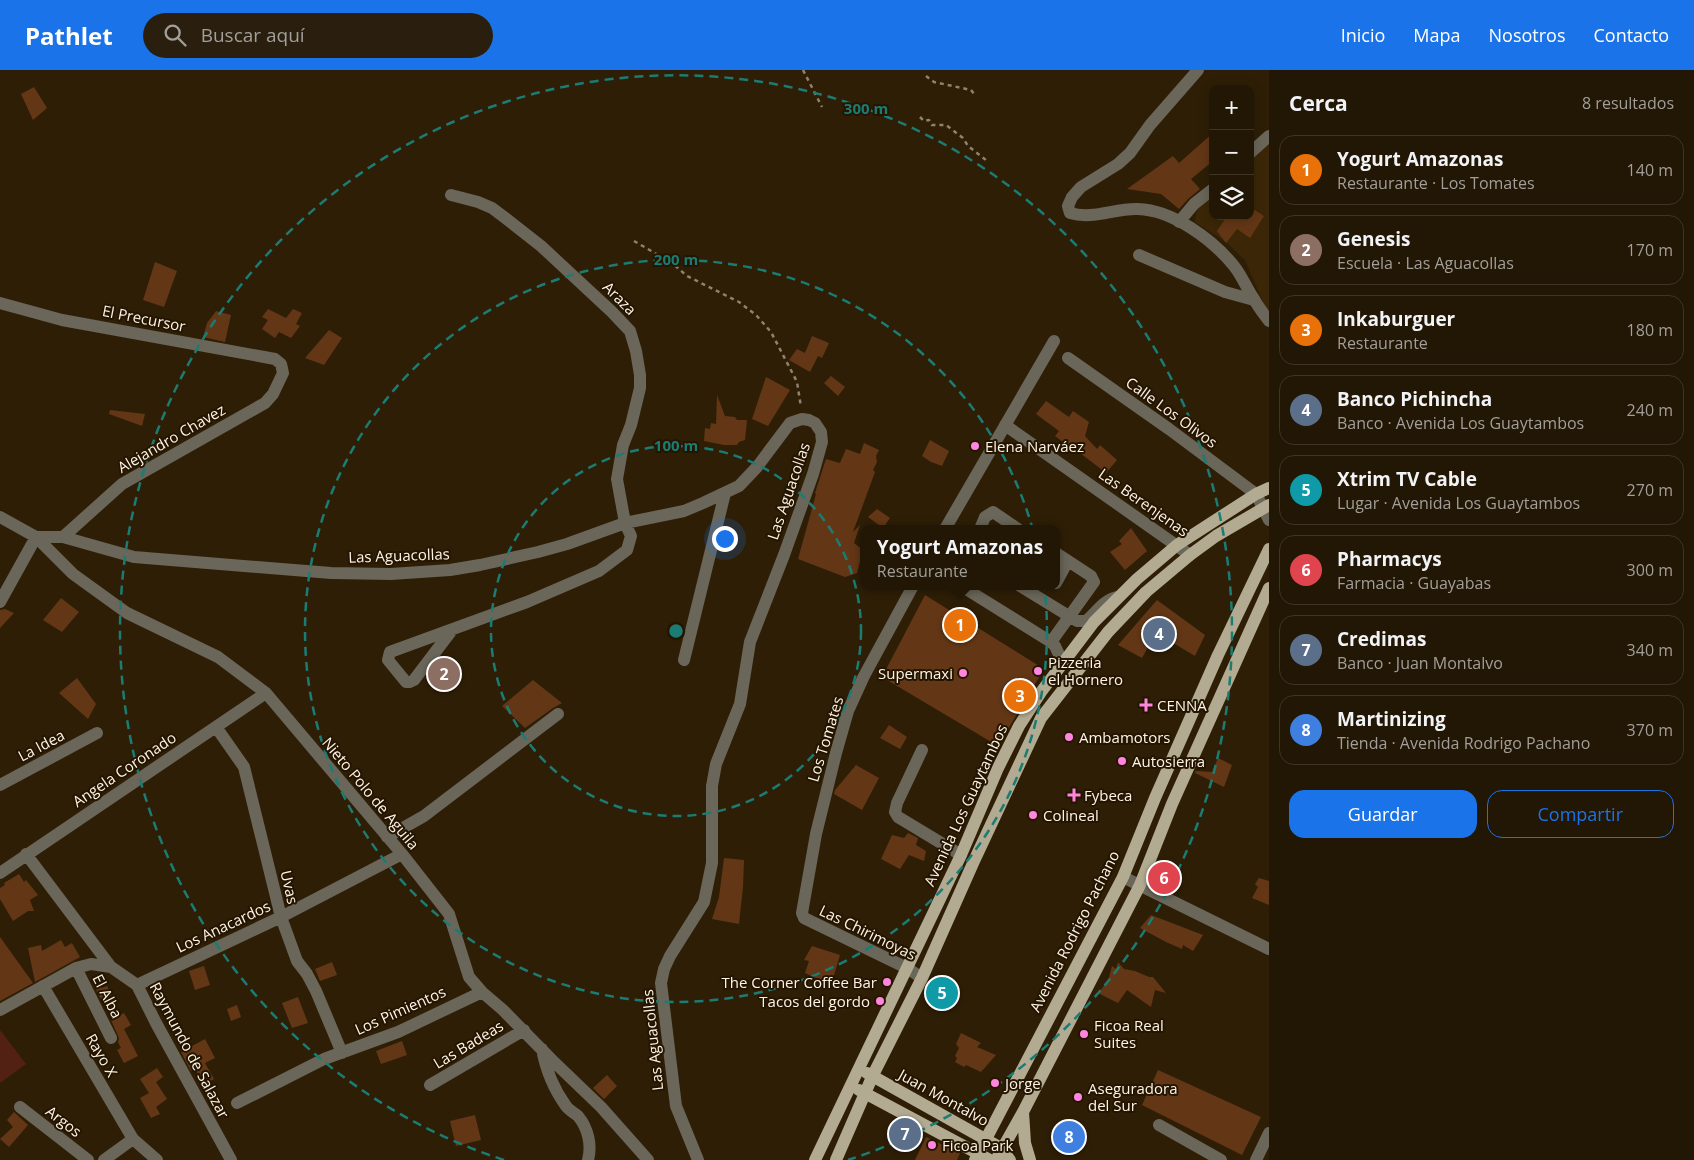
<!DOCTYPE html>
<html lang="es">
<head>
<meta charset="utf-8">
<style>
	:root { --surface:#221604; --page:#2a1f0e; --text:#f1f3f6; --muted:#a29f9a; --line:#3f3526; --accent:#1a73e8 }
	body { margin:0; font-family:"Open Sans",sans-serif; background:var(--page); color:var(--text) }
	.controls { position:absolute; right:15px; top:15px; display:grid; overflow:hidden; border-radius:10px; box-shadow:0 2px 12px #0003 }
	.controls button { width:45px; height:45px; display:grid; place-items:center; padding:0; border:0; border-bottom:1px solid var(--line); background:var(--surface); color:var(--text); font:25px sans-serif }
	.you { position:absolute; left:724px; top:468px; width:18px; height:18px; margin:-12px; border:4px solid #fff; border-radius:50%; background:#1a73e8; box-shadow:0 0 0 8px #1a73e833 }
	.badge { display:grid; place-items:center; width:32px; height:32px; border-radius:50%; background:var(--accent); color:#fff; font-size:16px; font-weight:700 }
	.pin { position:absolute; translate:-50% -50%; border:2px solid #fff; box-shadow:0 1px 5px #0006 }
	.popup { position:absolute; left:860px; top:455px; width:200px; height:65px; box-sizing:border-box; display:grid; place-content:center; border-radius:10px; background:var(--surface); filter:drop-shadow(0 1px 4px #0005); font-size:16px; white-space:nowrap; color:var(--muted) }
	.popup b { font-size:19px; color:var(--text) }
	.popup::after { content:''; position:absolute; left:50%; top:100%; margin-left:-10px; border:10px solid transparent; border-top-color:var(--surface) }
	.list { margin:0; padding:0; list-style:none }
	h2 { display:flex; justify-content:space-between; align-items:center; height:65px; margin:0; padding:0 20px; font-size:21px }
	h2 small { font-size:16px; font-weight:400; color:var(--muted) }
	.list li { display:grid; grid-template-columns:32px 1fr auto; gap:15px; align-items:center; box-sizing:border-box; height:70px; margin:0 10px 10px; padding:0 10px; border:1px solid var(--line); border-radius:15px }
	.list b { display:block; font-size:19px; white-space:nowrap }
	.list p { margin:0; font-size:16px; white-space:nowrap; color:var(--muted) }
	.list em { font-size:16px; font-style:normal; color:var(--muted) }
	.actions { display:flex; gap:10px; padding:15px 20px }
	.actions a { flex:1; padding:11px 0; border:1px solid var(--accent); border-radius:15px; text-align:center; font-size:18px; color:var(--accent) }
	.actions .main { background:var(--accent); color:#fff }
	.icon { flex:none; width:28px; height:28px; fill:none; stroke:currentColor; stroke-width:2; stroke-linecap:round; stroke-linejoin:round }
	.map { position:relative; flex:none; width:1269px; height:1090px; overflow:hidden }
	header { display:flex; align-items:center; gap:30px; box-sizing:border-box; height:70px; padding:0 25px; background:var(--accent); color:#fff }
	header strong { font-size:24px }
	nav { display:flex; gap:28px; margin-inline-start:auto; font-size:18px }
	.search { width:350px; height:45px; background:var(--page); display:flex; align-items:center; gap:12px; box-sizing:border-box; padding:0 18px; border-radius:28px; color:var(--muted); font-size:19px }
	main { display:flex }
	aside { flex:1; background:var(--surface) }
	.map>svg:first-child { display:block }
	.built { fill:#3b2707 }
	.green { fill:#532114 }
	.building { fill:#633716 }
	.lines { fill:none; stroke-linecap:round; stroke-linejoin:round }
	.path { stroke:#90826f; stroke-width:2.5; stroke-dasharray:4 4; stroke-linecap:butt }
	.minor { stroke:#6a6659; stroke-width:12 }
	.major { stroke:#b3ab91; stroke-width:12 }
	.ring { fill:none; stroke:#1b7c74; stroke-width:2.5; stroke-dasharray:9 6 }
	.poi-dot { fill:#ff85de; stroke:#241500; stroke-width:2 }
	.labels { text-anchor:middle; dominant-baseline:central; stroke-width:4; stroke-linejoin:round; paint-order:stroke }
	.street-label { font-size:15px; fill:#fef3e5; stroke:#241500 }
	.poi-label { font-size:15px; fill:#fef3e5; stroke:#241500; text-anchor:start }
	.centre { fill:#1b7c74; stroke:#241500; stroke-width:2.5 }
	.ring-label { font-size:15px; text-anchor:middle; font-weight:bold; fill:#1b7c74; stroke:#241500; stroke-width:4; stroke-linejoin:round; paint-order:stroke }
</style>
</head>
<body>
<header>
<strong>Pathlet</strong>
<div class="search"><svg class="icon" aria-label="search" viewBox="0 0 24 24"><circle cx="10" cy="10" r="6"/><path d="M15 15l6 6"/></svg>Buscar aquí</div>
<nav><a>Inicio</a><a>Mapa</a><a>Nosotros</a><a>Contacto</a></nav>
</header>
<main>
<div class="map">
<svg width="1269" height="1090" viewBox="0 0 1269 1090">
	<rect width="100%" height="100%" fill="#2e1e06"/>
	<path class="built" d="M1269 70V246L1245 190 1226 172 1195 152 1197 139 1213 121V146H1250V87Z"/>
	<path class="green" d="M0 960 26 994 0 1013Z"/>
	<path class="building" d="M34 17 47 38 33 50 21 24Z
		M1213 63V91L1191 109 1200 119 1188 129 1179 139 1161 124 1127 119 1173 86 1179 93Z
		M1250 137 1264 146 1250 168 1237 159 1226 173 1217 161 1227 146H1250Z
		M155 192 177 201 164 237 143 230Z
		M268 239 286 248 293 239 302 243 296 254 300 256 291 268 279 262 275 268 262 259 268 250 262 247Z
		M216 241 231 245 225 272 203 267 207 253Z
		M329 260 342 268 324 295 305 288Z
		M812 266 829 273 822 288 818 286 810 302 789 290 797 279 805 283Z
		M831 306 845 317 838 326 824 313Z
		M766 307 790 320 768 356 752 349Z
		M717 325 725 346 735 347 737 350H747L745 370 739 372 737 375H724L704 371 705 358 710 359 711 353 716 354Z
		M1046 331 1069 347 1073 341 1089 352 1085 366 1097 379 1100 375 1117 390 1106 403 1071 376 1070 377 1055 366 1059 361 1036 344Z
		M110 340 145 344 142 356 109 344Z
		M930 370 949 381 942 396 931 392 922 386Z
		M864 373 879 380 876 386 877 392 873 400 875 402 853 462 860 455 854 473 863 480 857 503 845 507 798 489 816 424 815 423 826 389 840 393 846 379 860 384Z
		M877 439 890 448 883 458 868 447Z
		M1131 458 1147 481 1125 500 1110 482 1122 474 1119 471Z
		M925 525 1044 599 998 676 882 607Z
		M61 528 79 542 62 562 43 550Z
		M1157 530 1205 565 1195 586 1156 563 1142 588 1118 575Z
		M5 539 14 543 0 558V540Z
		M77 608 96 634 88 649 59 623Z
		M533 610 562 633 553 638 525 658 502 636Z
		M889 655 907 667 900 679 880 668Z
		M1218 688 1232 695 1224 717 1195 703 1196 701 1212 702Z
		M856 695 879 708 862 740 834 724 835 720Z
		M908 763 918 768 916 775 926 781 924 791 909 785 900 799 881 789 892 765 904 768Z
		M724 788 744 790 743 817 739 854 712 849 719 827Z
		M19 804 24 812 26 810 38 825 30 830 34 841H28L13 851 0 829V818L5 815 4 813Z
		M1259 808 1269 811V835L1252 828 1258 817 1255 814Z
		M1151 845 1203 865 1193 881 1183 875 1182 879 1166 872 1140 858Z
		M0 867 33 913 0 931Z
		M61 870 65 877 72 873 80 887 35 912 28 878 41 875 42 881Z
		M812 876 840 885 831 915 805 903 809 891 804 890Z
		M332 892 337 905 320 911 315 899Z
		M1118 892 1124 899 1135 901 1149 907H1153L1166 923 1155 920 1151 937 1127 920 1118 933 1098 923 1108 911 1112 896 1116 899Z
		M204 896 210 915 195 920 189 901Z
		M937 909 954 918 945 937 930 928Z
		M95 911 99 912 102 918 107 916 112 926 102 931 92 912Z
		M298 927 308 953 292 958 282 933Z
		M237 935 241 947 231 951 227 939Z
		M124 943 131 955 124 959 138 986 124 993 117 980 121 978 118 972 119 968 111 950Z
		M961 963 981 973 977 977 996 985 981 1002 966 995 964 997 955 992 957 988 955 986 959 978 956 974Z
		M205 969 215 988 205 993 214 1009 204 1015 195 999 191 1001 181 982Z
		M402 971 407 985 381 994 376 981Z
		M157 998 163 1007 156 1012 167 1029 156 1037 160 1044 151 1048 140 1028 149 1023 140 1009Z
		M1158 1000 1261 1047 1242 1085 1142 1035Z
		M607 1005 617 1016 604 1029 593 1018Z
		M14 1042 28 1055 9 1077 0 1069 13 1057 7 1050Z
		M475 1045 481 1070 456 1076 450 1051Z
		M926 1067 960 1083 957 1090H915Z"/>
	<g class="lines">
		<path class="path" d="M803 0 822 37
			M926 6 934 12 971 20 974 24
			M920 47 924 51 929 50 932 55H946L963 68 968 76 986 90
			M634 171 672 193 687 206 739 232 756 245 771 262 794 306 797 312 801 337"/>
		<path class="minor" d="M1198 0 1150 55 1130 83 1118 94 1081 117 1072 127 1068 136 1070 143C1093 150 1115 138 1138 139 1173 140 1213 170 1234 196 1242 206 1247 219 1254 229 1258 237 1264 244 1269 251
			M1250 83 1269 66
			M451 125 478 132 492 138 504 147 541 176 612 242 630 261 636 281 640 305V318L631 355 623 375 617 409 625 453 631 466 627 480 599 501 527 532 390 582 388 590 406 612H410L414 610 452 560
			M1179 152 1194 134 1213 119
			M1139 185 1225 222 1254 230
			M0 233 62 250 275 289 281 294 283 303 273 324 265 333 122 414 63 467
			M1068 288 1169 359 1256 424 1269 450
			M1005 355 1190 485
			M0 447 36 467 73 504 127 543 218 587 266 623 402 784 449 844 469 907 482 922 503 940 552 990 601 1037 648 1090
			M945 459 1054 271
			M980 459 985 447 993 442 1018 459
			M36 467H63L134 487 331 503 391 504 450 500 480 495 538 482 567 474 625 453 684 441 703 433 739 416 757 397 790 353 802 349 809 350 815 353 821 362 822 372 813 404 784 485 750 572 740 634 716 694 712 716V793L704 832 670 886 664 899 661 913 676 1036 698 1090
			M1056 513 1068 491
			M913 516 864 606 848 641 836 683 816 764 802 843 804 848 907 898 922 908
			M964 516 966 519 1051 572 1055 576 1063 593
			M1020 516 1077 551H1086C1096 543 1103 530 1117 527
			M0 532 36 467
			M1051 572 1094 512 1091 506 1056 483
			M684 590 725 423
			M216 657 244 697 281 847 297 891 307 904 316 921 342 983
			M922 680 897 733 895 742 898 747 961 785
			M0 715 97 663
			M387 767 424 746 558 644
			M26 784 111 897
			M0 803 266 623
			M1123 807 1269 879
			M76 898 111 968
			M137 915 281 847 402 784
			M43 916 133 1069 157 1090
			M0 940 76 898 91 894 111 897 137 915 156 953 231 1090
			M542 979C546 1001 553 1018 566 1036 569 1040 574 1043 578 1046 588 1058 592 1075 588 1090
			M430 1015 524 960
			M237 1033 324 989 398 962 482 922
			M20 1037 88 1090
			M1159 1055 1221 1090
			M104 1090 133 1069
			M1256 1090 1269 1063"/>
		<path class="major" d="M867 1003 1001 1078 1010 1090
			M859 1020 990 1090
			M1023 1042 1025 1073 1030 1090
			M815 1090 961 785 998 698 1019 656 1041 622 1094 552 1137 509 1177 475 1256 424 1269 418
			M836 1090 873 1005 922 908 974 791 1041 648 1108 562 1146 522 1190 485 1216 466 1269 435
			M975 1090 1123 807 1155 728 1218 585 1269 479
			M996 1090 1023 1042 1140 815 1172 734 1269 518"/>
	</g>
	<g class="ring">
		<circle cx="676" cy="561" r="185"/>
		<circle cx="676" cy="561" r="371"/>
		<path d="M504 1090A556 556 0 1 1 848 1090"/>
	</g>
	<g class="poi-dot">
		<circle cx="975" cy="376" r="5"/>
		<circle cx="1038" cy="601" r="5"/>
		<circle cx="963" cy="603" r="5"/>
		<path d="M1143.5 627.5h5v5h5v5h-5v5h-5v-5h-5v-5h5z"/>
		<circle cx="1069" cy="667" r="5"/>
		<circle cx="1122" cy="691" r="5"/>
		<path d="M1071.5 717.5h5v5h5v5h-5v5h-5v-5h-5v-5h5z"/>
		<circle cx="1033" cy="745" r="5"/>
		<circle cx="887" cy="912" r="5"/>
		<circle cx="880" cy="931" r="5"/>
		<circle cx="1084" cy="964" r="5"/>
		<circle cx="995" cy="1013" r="5"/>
		<circle cx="1078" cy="1027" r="5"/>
		<circle cx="932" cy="1075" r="5"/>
	</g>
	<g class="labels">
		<g class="street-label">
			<text transform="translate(620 228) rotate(45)">Araza</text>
			<text transform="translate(144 248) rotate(11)">El Precursor</text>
			<text transform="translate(1172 342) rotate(36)">Calle Los Olivos</text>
			<text transform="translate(171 368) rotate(-30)">Alejandro Chavez</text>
			<text transform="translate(788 421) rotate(-71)">Las Aguacollas</text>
			<text transform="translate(1144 432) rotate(35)">Las Berenjenas</text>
			<text transform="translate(399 485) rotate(-2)">Las Aguacollas</text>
			<text transform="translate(825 669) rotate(-73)">Los Tomates</text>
			<text transform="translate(41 675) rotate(-28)">La Idea</text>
			<text transform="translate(124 699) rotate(-34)">Angela Coronado</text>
			<text transform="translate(371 723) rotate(50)">Nieto Polo de Aguila</text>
			<text transform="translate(965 735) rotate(-65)">Avenida Los Guaytambos</text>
			<text transform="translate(290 817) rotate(77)">Uvas</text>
			<text transform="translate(223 856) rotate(-25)">Los Anacardos</text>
			<text transform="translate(1074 861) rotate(-63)">Avenida Rodrigo Pachano</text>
			<text transform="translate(868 862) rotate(26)">Las Chirimoyas</text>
			<text transform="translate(108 926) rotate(63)">El Alba</text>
			<text transform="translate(400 940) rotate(-24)">Los Pimientos</text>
			<text transform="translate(652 970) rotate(-96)">Las Aguacollas</text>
			<text transform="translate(468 974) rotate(-31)">Las Badeas</text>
			<text transform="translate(190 980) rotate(62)">Raymundo de Salazar</text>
			<text transform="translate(102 985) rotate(60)">Rayo X</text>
			<text transform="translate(944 1027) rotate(29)">Juan Montalvo</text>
			<text transform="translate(64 1051) rotate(38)">Argos</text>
		</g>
		<g class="poi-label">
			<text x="985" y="376">Elena Narváez</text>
			<text x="1048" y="592">Pizzeria<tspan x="1048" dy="17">el Hornero</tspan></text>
			<text x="953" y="603" text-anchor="end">Supermaxi</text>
			<text x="1157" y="635">CENNA</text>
			<text x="1079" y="667">Ambamotors</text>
			<text x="1132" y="691">Autosierra</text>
			<text x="1084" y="725">Fybeca</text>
			<text x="1043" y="745">Colineal</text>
			<text x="877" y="912" text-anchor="end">The Corner Coffee Bar</text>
			<text x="870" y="931" text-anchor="end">Tacos del gordo</text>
			<text x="1094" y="955">Ficoa Real<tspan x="1094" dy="17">Suites</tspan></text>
			<text x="1005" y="1013">Jorge</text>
			<text x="1088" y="1018">Aseguradora<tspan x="1088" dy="17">del Sur</tspan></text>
			<text x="942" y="1075">Ficoa Park</text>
		</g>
	</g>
	<circle cx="676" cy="561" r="8" class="centre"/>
	<g class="ring-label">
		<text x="866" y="44">300 m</text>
		<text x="676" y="195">200 m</text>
		<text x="676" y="381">100 m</text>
	</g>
</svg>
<div class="controls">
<button>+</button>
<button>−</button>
<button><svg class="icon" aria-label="layers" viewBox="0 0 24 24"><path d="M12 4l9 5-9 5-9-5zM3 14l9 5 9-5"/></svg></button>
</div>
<div class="you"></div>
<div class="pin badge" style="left:960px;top:555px;background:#e8710a">1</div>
<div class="popup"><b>Yogurt Amazonas</b>Restaurante</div>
<div class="pin badge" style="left:444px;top:604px;background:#8d6e63">2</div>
<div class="pin badge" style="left:1020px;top:626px;background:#e8710a">3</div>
<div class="pin badge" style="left:1159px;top:564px;background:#5c6f8a">4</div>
<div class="pin badge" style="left:942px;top:923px;background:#0f9aa8">5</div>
<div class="pin badge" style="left:1164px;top:808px;background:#e0444e">6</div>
<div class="pin badge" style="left:905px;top:1064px;background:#5c6f8a">7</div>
<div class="pin badge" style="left:1069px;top:1067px;background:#3f7fe0">8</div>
</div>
<aside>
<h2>Cerca<small>8 resultados</small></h2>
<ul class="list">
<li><span class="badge" style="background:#e8710a">1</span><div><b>Yogurt Amazonas</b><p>Restaurante · Los Tomates</p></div><em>140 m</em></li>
<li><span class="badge" style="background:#8d6e63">2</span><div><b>Genesis</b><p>Escuela · Las Aguacollas</p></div><em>170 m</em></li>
<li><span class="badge" style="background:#e8710a">3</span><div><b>Inkaburguer</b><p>Restaurante</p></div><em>180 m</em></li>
<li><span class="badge" style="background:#5c6f8a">4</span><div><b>Banco Pichincha</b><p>Banco · Avenida Los Guaytambos</p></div><em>240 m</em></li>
<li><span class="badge" style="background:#0f9aa8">5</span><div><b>Xtrim TV Cable</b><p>Lugar · Avenida Los Guaytambos</p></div><em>270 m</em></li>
<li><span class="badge" style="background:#e0444e">6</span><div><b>Pharmacys</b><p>Farmacia · Guayabas</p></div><em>300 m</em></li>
<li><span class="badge" style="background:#5c6f8a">7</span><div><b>Credimas</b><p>Banco · Juan Montalvo</p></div><em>340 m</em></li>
<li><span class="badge" style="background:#3f7fe0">8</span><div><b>Martinizing</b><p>Tienda · Avenida Rodrigo Pachano</p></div><em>370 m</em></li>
</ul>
<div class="actions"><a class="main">Guardar</a><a>Compartir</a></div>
</aside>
</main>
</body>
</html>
